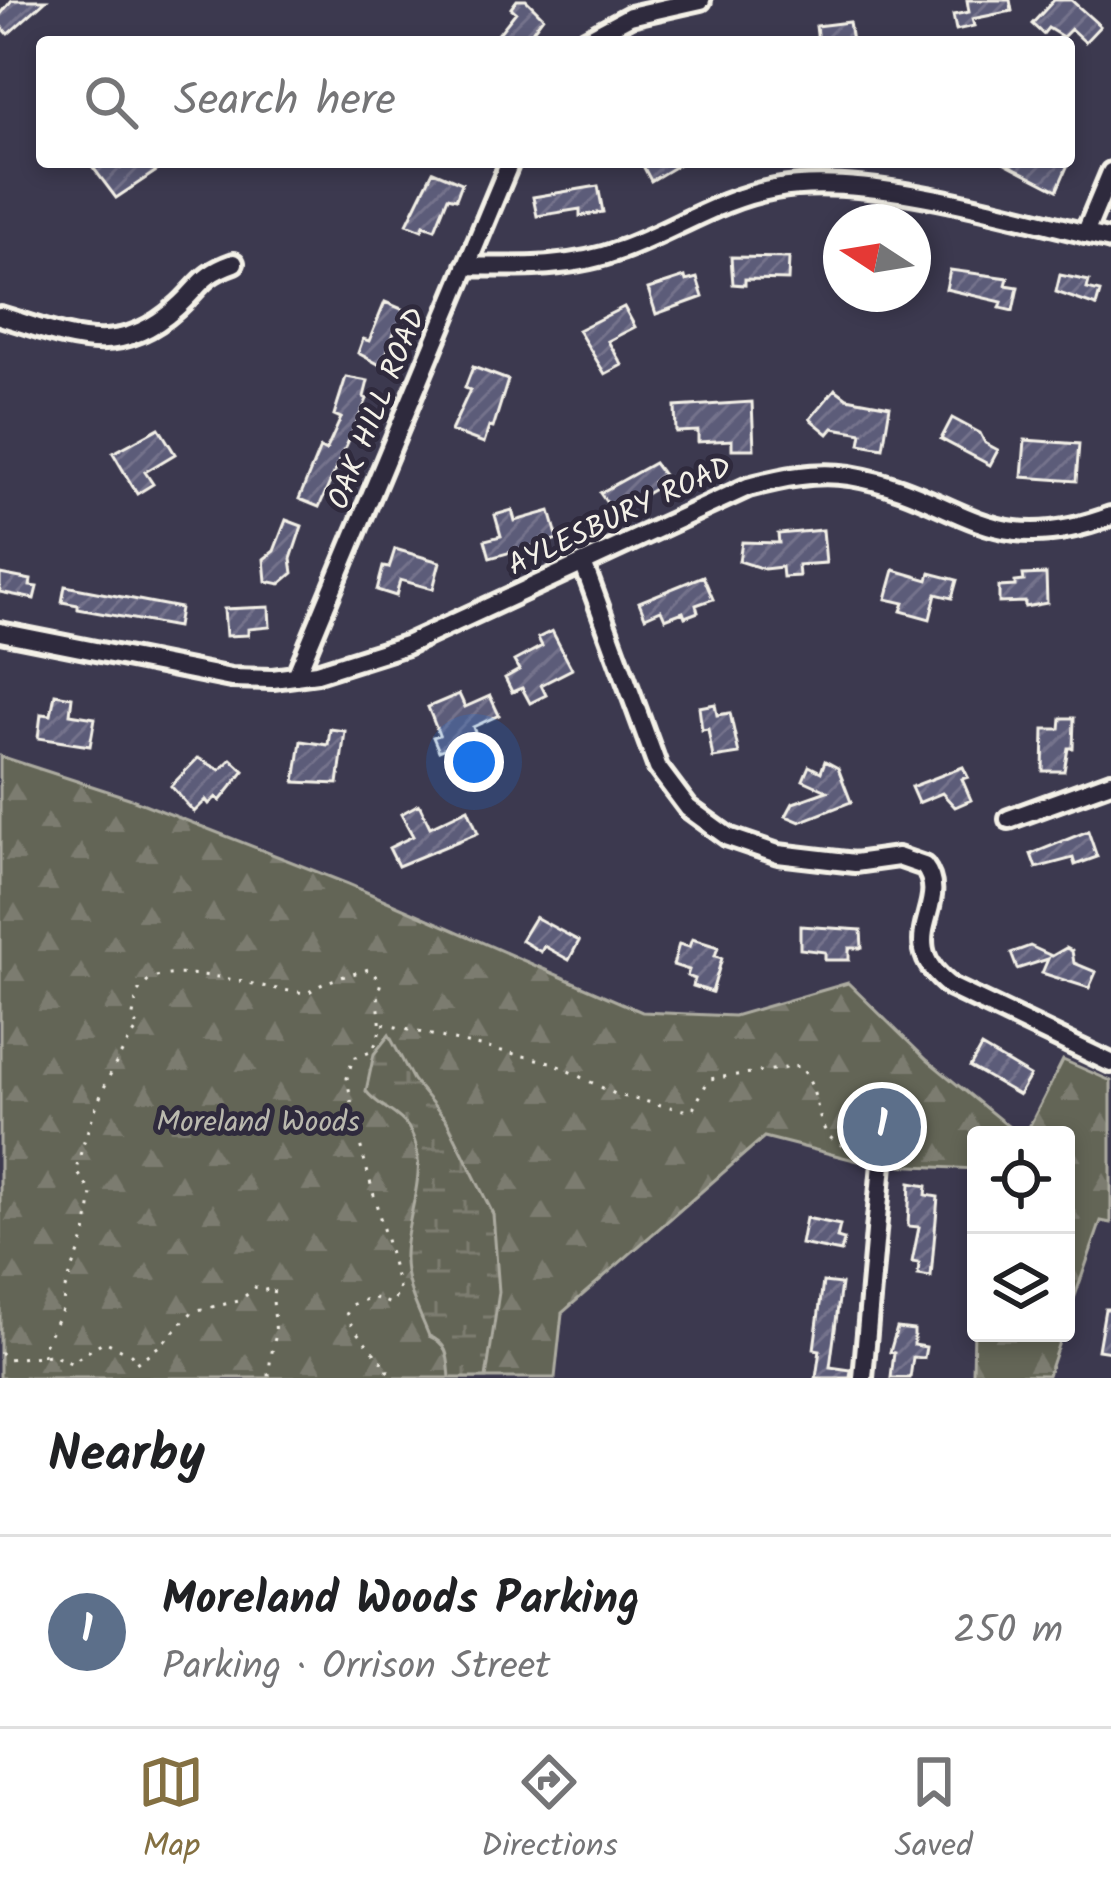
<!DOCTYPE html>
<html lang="en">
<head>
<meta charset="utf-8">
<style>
	:root { --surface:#fff; --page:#f2f2f2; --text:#202124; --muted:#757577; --line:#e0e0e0; --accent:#847042 }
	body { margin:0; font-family:Kalam,sans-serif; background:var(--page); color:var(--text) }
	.controls { position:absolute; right:36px; bottom:36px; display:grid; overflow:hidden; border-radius:12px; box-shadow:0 6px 18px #0003 }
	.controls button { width:108px; height:108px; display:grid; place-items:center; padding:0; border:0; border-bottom:3px solid var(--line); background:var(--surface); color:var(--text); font:60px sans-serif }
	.compass { position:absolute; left:823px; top:204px; width:108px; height:108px; border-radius:50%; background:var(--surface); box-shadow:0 6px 18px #0003; rotate:282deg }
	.you { position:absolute; left:474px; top:762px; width:42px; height:42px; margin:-30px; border:9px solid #fff; border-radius:50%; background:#1a73e8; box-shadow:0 0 0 18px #1a73e833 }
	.badge { display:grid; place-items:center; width:78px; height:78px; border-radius:50%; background:var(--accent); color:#fff; font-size:39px; font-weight:700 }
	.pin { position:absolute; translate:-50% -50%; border:6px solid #fff; box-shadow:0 3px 12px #0006 }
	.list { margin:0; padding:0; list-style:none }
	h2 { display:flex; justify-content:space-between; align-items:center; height:156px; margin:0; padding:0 48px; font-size:51px }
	h2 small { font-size:39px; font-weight:400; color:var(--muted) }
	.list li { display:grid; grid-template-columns:78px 1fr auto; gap:36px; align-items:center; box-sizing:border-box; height:192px; padding:0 48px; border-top:3px solid var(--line) }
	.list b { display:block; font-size:45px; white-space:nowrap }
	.list p { margin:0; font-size:39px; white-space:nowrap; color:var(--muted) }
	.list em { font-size:39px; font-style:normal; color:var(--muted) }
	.icon { flex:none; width:66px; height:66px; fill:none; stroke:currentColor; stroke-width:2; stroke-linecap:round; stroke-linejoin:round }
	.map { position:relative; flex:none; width:1111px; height:1378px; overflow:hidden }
	.search { position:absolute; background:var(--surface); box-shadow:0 6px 18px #0003; left:36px; right:36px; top:36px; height:132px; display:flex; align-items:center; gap:30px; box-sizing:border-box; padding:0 42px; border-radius:12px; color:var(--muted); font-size:45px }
	.sheet { height:348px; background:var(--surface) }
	nav { display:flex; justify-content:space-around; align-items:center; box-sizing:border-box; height:168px; border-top:3px solid var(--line); background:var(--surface); font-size:33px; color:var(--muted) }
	nav a { display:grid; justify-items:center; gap:6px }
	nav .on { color:var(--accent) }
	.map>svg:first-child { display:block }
	.forest { fill:url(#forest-firs); stroke:#acaba0; stroke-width:3 }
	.wetland { fill:url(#wetland-marsh); stroke:#acaba0; stroke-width:3 }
	.building { fill:url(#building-hatch); stroke:#f4f1e8; stroke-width:3 }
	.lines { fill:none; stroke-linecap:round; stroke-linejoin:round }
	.minor-casing { stroke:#f4f1e8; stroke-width:26 }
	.path { stroke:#f4f1e8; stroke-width:3; stroke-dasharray:3 9; stroke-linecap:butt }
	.minor { stroke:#2f2a3d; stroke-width:16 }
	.labels { text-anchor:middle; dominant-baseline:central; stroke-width:10; stroke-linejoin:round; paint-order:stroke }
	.street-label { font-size:30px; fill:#f4f1e8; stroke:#2f2a3d }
	.park-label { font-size:30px; fill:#bab9ae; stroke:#2f2a3d }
</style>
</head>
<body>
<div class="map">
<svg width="1111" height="1378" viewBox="0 0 1111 1378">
	<defs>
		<pattern id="forest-firs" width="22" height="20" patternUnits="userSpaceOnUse" patternTransform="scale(3)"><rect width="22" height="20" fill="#646557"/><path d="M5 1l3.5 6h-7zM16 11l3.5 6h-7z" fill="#7b7c6f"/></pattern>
		<pattern id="wetland-marsh" width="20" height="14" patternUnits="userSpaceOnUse" patternTransform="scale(3)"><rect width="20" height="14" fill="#646557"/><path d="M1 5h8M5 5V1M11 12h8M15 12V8" fill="none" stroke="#7b7c6f"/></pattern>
		<pattern id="building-hatch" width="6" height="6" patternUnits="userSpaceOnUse" patternTransform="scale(3)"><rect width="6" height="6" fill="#5c5b79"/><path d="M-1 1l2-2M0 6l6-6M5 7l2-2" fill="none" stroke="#74738c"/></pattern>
	</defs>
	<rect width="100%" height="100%" fill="#3c394f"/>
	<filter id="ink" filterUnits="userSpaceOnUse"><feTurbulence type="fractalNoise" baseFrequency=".00833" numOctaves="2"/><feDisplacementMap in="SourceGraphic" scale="24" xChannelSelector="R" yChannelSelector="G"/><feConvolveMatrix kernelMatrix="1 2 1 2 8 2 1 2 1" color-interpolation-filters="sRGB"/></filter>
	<g filter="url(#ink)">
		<path class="forest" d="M0 756 129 798 348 884 642 1012 734 1016 848 983 927 1060 1019 1135H976V1169L870 1164 764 1137 562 1313 555 1378H0Z
			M1063 1060 1111 1081V1223L1101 1221 1066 1322V1135H1025Z
			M976 1235V1333H1062L1048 1375 973 1374Z"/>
		<path class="wetland" d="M389 1035 413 1080 447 1121 493 1214 499 1292 486 1378H450C448 1358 449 1344 429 1336 419 1311 404 1284 405 1256 405 1216 433 1166 408 1127 398 1112 377 1106 366 1091L374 1054Z"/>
		<path class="building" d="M12 0H46L8 34 0 25V15Z
			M517 0H526L543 17 524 42H492L516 12 511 8Z
			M967 0H1010L1012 11 972 19 974 26 956 30 953 15 969 12Z
			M1054 0H1071L1100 26 1085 42 1071 29 1063 37 1048 28 1043 34 1032 24Z
			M849 22 852 42H818L816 26Z
			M89 162H117L121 168 128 162H170L116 198Z
			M641 162H683L651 181Z
			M1003 162H1069L1057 190Z
			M433 171 462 183 456 199 448 197 435 229 424 225 422 230 407 224Z
			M598 186 603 212 580 216V209L537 216 533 197Z
			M731 257 789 258 788 280 745 279V285L733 284Z
			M950 270 1008 278 1006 285 1018 287 1013 311 1000 308 1002 302 946 289Z
			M1060 275 1089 281 1087 289 1100 292 1096 306 1056 292Z
			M685 277 686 281 697 278 703 297 656 314 648 289Z
			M385 302 404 310 406 315 400 331 395 330 382 366 358 353 363 339 369 341Z
			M624 307 635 327 608 341 622 365 605 374 578 330Z
			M473 367 508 380 493 428 489 427 484 443 451 431 470 390 465 388Z
			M346 377 368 381 364 397 367 399 319 507 299 499 320 448 326 451 341 418 334 415Z
			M835 389 847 398 890 406 883 448 860 444 862 433 833 428 828 434 810 419Z
			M752 402 754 449H732V440L698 442V431L676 432 675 407Z
			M952 418 980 433 985 443 998 450 990 465 941 439Z
			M159 428 175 454 145 472 153 484 137 494 113 453Z
			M1025 440 1079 444 1076 481 1022 477Z
			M654 463 663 475 653 482 656 488 614 513 600 493Z
			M512 510 515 521 550 511 558 539 490 558 485 540 501 536 495 515Z
			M286 520 302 526 291 559 293 573 280 584 266 581 264 559 274 551Z
			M823 530 826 563 798 565 799 576 783 577 782 567 764 569 739 561 742 542 779 543 778 534Z
			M395 549 440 562 433 589 400 580 396 596 377 590 383 567 389 568Z
			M894 570 928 580 930 573 957 580 952 598 936 594 930 619 901 611 904 603 886 599Z
			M0 574 31 580 30 586 37 587 34 599 0 592Z
			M1046 574 1047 603 1025 607V602L999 603V587L1015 586V582L1024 581 1023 575Z
			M703 576 713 599 696 605 698 612 685 617 683 612 665 619 661 610 645 617 639 602Z
			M65 586 180 608 177 627 78 609V605L62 602Z
			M269 607 270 627 248 629V635L226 636 224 609Z
			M552 631 572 669 541 685 546 695 530 703 522 688 512 692 505 678 519 670 514 661 542 646 538 638Z
			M55 694 72 697 70 714 95 718 90 746 38 738 41 714 51 715Z
			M459 694 465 707 490 696 499 715 473 727 476 735 439 751 433 737 439 735 428 707Z
			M715 704 717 715 730 713 739 754 713 758 708 729 702 730 699 707Z
			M1061 718H1074L1073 748H1068L1064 771H1043L1044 729H1060Z
			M330 729 345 731 338 784 295 782 301 741 328 745Z
			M198 758 220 770 231 759 244 771 220 801 216 797 209 804 206 800 194 812 171 786Z
			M825 761 838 768 851 802 800 822 786 816 793 803 827 791 803 780 809 766 821 772Z
			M963 767 968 777 962 779 971 800 955 807 942 793 918 803 911 787Z
			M419 804 430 827 468 809 478 833 398 866 389 848 413 836 401 814Z
			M1088 831 1097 857 1075 865 1073 858 1036 868 1031 854Z
			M535 917 579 941 569 960 544 946 541 952 521 940Z
			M800 926 861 930 862 948H849V960H825V952L800 949Z
			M692 939 718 947 715 956 722 958 712 992 693 986 695 979 687 976 689 970 673 965 679 944 689 947Z
			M1030 946 1052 956 1066 948 1072 951 1074 963 1096 972 1089 988 1042 973 1048 959 1017 969 1011 953Z
			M981 1047 1030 1076 1019 1095 970 1067Z
			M910 1183 927 1186 926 1195 938 1197 931 1277 918 1275 919 1263 912 1262 919 1227 908 1226Z
			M806 1218 840 1225 837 1238 844 1240 841 1252 801 1244Z
			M823 1282 841 1284 830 1367 851 1370 850 1378H816L820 1350 814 1349Z
			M1105 1309H1111V1352L1098 1350Z
			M897 1328 914 1330V1345L926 1347 924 1358 913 1357 910 1378H891L894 1353 890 1352Z"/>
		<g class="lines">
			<g class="minor-casing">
				<path id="minor" d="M582 42 630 16 701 0
					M1085 234 1111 172
					M466 266C517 267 572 269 621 250 674 231 718 199 775 189 867 172 1018 218 1111 240
					M0 316C68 336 116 362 176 308 201 286 200 275 234 263
					M583 563 658 768 688 808 728 837 778 854 855 863 898 857 924 866C954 905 889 940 951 987L1111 1063
					M0 632 231 678 273 679 317 673 406 645 748 487C782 478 814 471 850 476 959 494 986 563 1111 516
					M296 676 510 162
					M1009 819 1111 782
					M863 1378 884 1141"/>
			</g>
			<path class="path" d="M383 1024 550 1062 617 1095 683 1110 693 1109 709 1079 800 1066C830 1103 803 1145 868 1152
				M0 1352 7 1359 52 1355 71 1363 104 1341 131 1354 136 1363 162 1344 193 1311 239 1301 256 1287 261 1291 274 1288C271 1305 277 1322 275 1338 272 1352 269 1363 269 1378
				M43 1356V1347L63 1308 64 1291 86 1234 92 1194 76 1170C89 1121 108 1068 139 1027L132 1020 138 992 151 978C207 965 253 989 308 993 326 979 347 976 369 969L381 982C372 1010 390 1022 371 1052L353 1058 347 1078 358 1137 400 1291 391 1304 372 1297 351 1305 346 1315C357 1337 375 1350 388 1370L384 1378
				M357 1378H368"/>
			<use href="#minor" class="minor"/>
		</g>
	</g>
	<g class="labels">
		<g class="street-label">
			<text transform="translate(378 409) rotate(-68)">OAK HILL ROAD</text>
			<text transform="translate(620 517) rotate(-25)">AYLESBURY ROAD</text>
		</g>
		<g class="park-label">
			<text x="258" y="1123">Moreland Woods</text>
		</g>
	</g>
</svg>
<div class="controls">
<button><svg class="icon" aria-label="locate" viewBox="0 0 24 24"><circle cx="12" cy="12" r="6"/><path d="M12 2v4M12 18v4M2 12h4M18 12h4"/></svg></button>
<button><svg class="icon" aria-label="layers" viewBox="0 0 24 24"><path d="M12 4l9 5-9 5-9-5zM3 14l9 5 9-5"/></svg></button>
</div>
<svg class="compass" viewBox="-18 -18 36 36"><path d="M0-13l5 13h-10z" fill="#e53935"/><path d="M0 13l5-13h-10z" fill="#757577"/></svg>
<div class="you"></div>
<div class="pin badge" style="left:882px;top:1127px;background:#5c6f8a">1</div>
<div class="search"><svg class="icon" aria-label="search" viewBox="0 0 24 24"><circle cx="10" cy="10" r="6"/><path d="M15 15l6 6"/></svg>Search here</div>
</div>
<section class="sheet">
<h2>Nearby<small></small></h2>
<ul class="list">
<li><span class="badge" style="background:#5c6f8a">1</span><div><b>Moreland Woods Parking</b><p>Parking · Orrison Street</p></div><em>250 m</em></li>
</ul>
</section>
<nav>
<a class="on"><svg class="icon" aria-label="map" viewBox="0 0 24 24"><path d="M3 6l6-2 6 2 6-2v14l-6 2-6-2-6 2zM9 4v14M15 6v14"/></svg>Map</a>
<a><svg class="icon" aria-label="directions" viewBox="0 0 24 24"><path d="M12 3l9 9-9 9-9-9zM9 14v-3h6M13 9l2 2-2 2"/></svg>Directions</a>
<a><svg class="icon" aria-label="saved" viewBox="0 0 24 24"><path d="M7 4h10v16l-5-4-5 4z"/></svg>Saved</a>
</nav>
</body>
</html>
